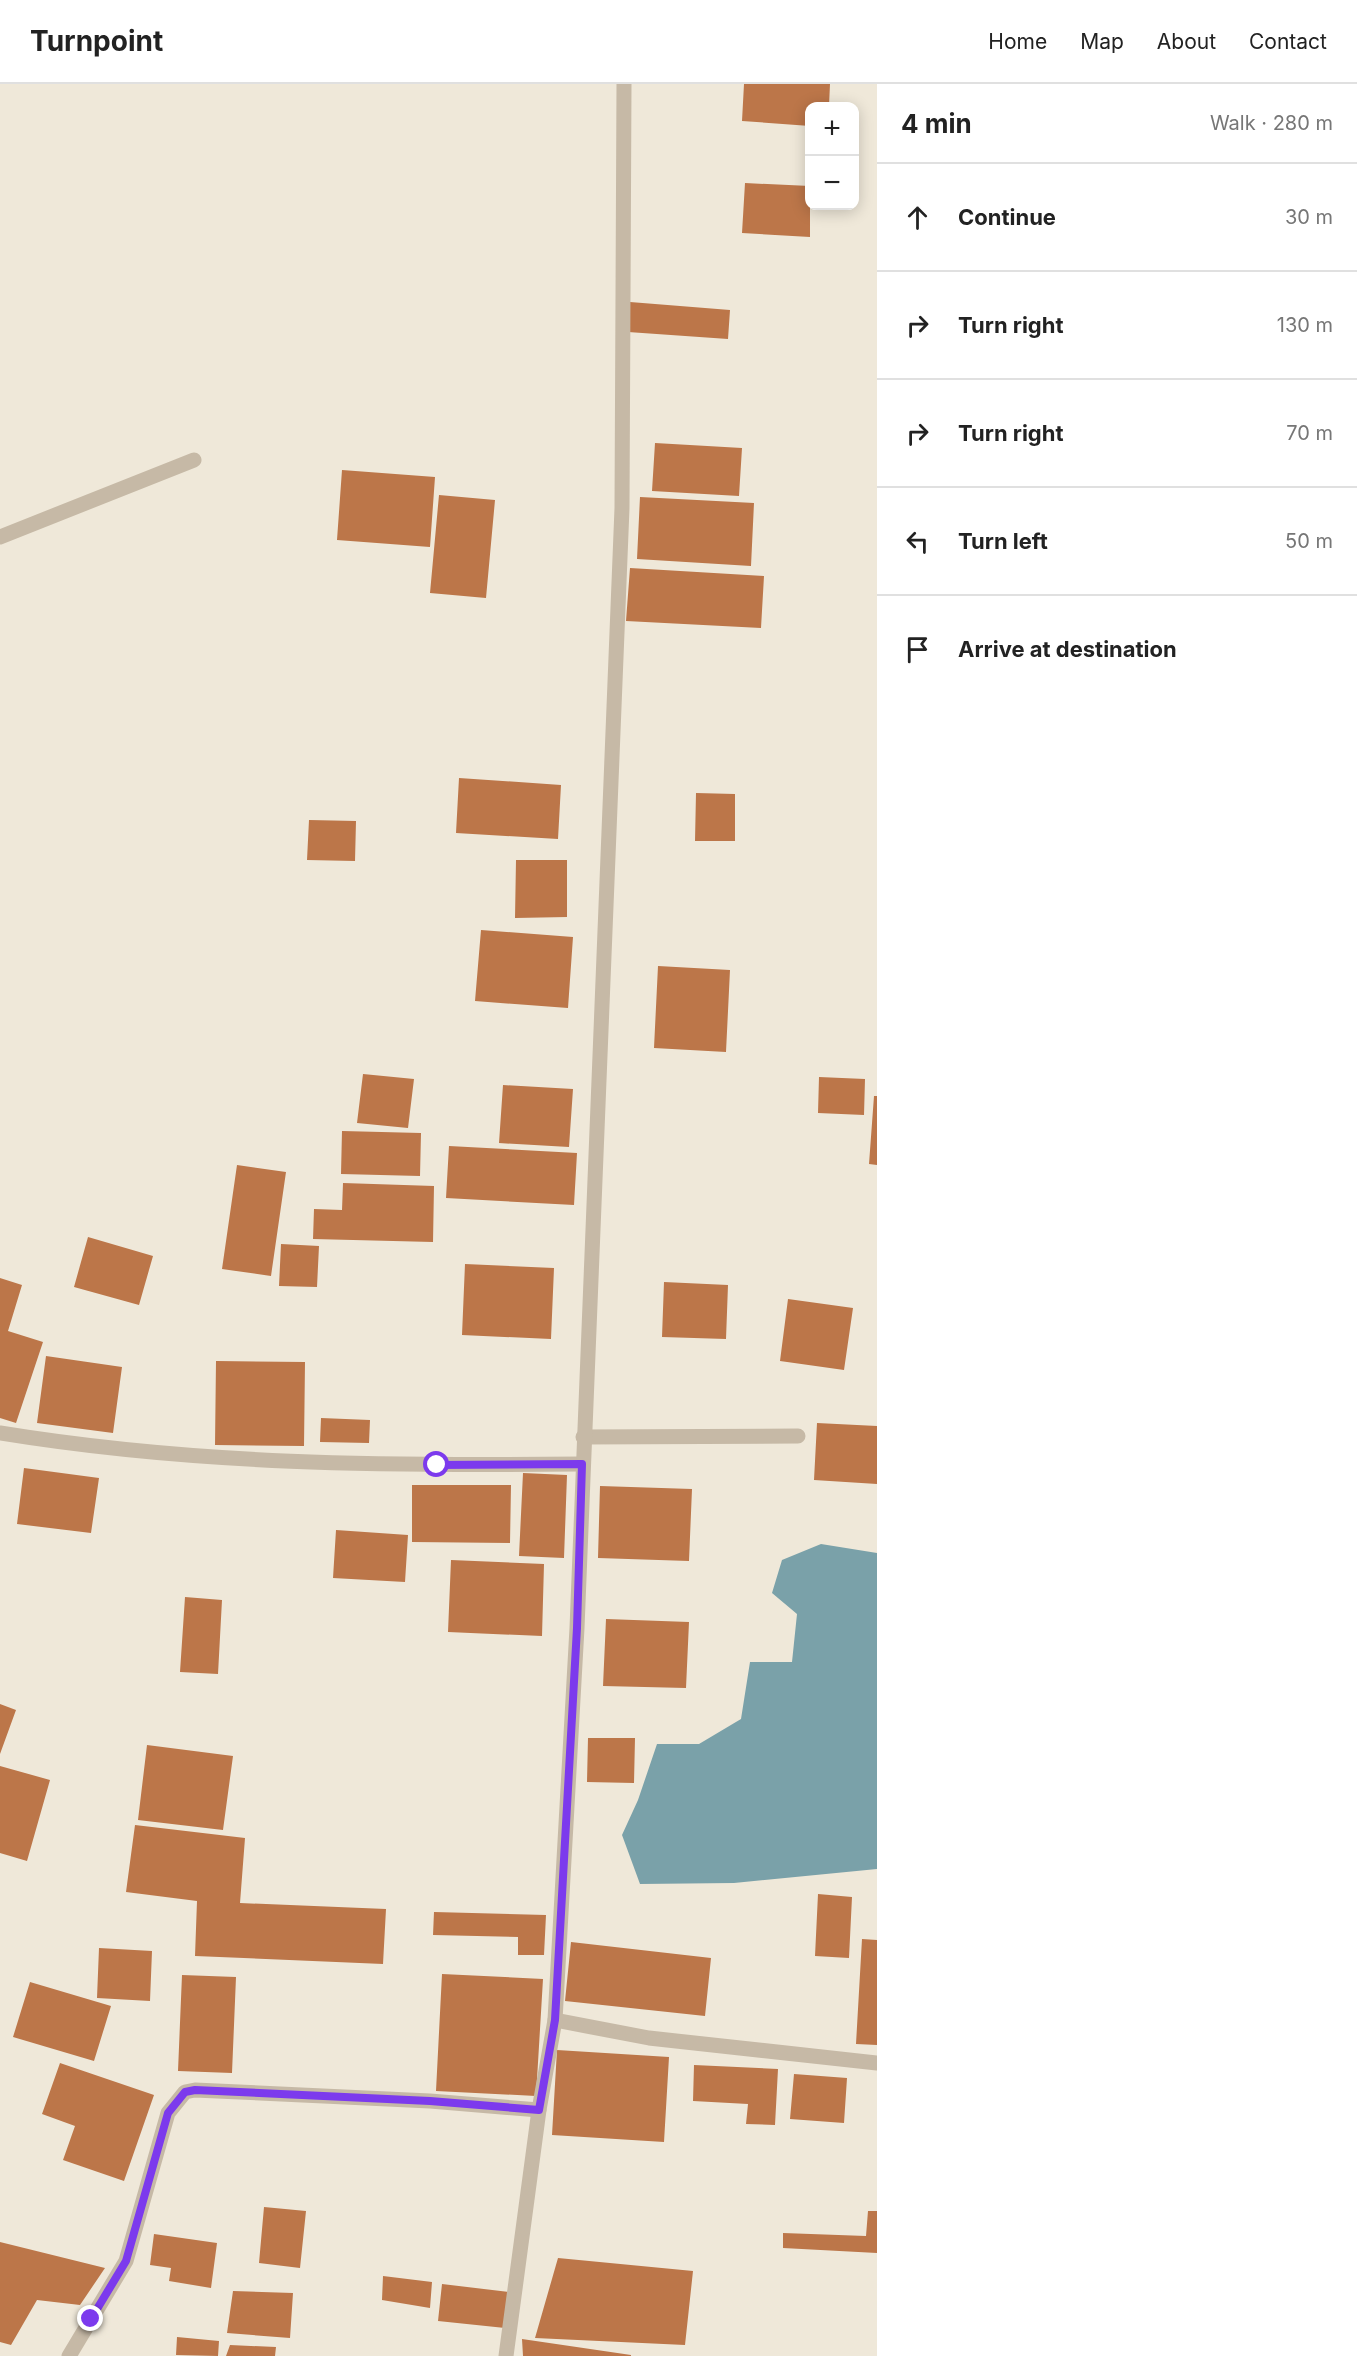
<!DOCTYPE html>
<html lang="en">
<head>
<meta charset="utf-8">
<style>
	:root { --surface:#fff; --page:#f2f2f2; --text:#222; --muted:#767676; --line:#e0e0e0 }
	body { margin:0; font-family:Inter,sans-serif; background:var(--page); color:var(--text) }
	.controls { position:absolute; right:18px; top:18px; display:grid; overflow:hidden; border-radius:12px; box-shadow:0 3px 15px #0003 }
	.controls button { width:54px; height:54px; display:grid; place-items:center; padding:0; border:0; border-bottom:2px solid var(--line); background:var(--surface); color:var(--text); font:30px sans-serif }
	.stop { position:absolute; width:18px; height:18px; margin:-14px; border:4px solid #7c3aed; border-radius:50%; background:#fff }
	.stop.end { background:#7c3aed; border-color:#fff; box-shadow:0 2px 6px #0008 }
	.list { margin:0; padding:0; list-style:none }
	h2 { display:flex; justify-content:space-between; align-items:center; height:78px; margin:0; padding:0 24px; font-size:26px }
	h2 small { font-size:20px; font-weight:400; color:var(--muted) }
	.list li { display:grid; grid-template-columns:39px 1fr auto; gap:18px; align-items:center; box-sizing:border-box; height:108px; padding:0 24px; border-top:2px solid var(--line) }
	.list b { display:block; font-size:22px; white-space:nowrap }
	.list em { font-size:20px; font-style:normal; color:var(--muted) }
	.icon { flex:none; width:33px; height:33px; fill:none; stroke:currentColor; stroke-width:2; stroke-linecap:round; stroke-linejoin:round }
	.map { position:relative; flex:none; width:877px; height:2272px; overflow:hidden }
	header { display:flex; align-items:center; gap:36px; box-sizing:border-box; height:84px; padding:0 30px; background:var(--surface); border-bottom:2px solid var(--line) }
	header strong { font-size:28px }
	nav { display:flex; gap:33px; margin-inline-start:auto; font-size:21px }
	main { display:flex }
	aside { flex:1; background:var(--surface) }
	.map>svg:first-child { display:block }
	.water { fill:#7aa1a9 }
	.building { fill:#bc7649 }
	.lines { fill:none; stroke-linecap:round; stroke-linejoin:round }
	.service { stroke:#c6b9a6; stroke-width:15 }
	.minor { stroke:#c6b9a6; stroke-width:15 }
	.tertiary { stroke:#c6b9a6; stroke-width:15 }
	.route { stroke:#7c3aed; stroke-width:8 }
</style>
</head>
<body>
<header>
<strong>Turnpoint</strong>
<nav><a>Home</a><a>Map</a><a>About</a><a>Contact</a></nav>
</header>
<main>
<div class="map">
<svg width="877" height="2272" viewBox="0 0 877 2272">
	<rect width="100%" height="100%" fill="#efe8d9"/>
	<path class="water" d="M821 1460 877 1469V1785L734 1799 640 1800 622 1751 638 1716 657 1660H699L741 1635 750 1578H792L797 1530 772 1509 782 1476Z"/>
	<path class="building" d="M744 0H830L829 22H810V42L742 37Z
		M745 99 810 102V153L742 149Z
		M630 218 730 226 728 255 628 248Z
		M655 359 742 364 739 412 652 407Z
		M342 386 435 393 430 463 337 456Z
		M439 411 495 416 486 514 430 509Z
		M640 413 754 419 751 482 637 475Z
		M630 484 764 492 761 544 626 537Z
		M459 694 561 701 558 755 456 749Z
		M696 709 735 710V757H695Z
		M309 736 356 737 355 777 307 776Z
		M516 776H567V833L515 834Z
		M481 846 573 853 568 924 475 917Z
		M658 882 730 886 726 968 654 964Z
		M363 990 414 995 408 1044 357 1039Z
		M819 993 865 995 864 1031 818 1029Z
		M503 1001 573 1005 569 1063 499 1059Z
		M874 1012H877V1081L869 1080Z
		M342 1047 421 1049 420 1092 341 1090Z
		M449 1062 577 1069 574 1121 446 1114Z
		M237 1081 286 1088 271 1192 222 1185Z
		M343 1099 434 1102 433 1158 313 1155 314 1125 342 1126Z
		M88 1153 153 1172 139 1221 74 1203Z
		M281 1160 319 1162 317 1203 279 1202Z
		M465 1180 554 1184 551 1255 462 1251Z
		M0 1194 22 1201 8 1247 43 1258 16 1339 0 1334Z
		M664 1198 728 1201 726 1255 662 1253Z
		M788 1215 853 1224 844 1286 780 1277Z
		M46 1272 122 1283 113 1349 37 1339Z
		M216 1277 305 1278 304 1362 215 1361Z
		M321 1334 370 1336 369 1359 320 1358Z
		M817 1339 877 1342V1400L814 1396Z
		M24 1384 99 1394 91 1449 17 1440Z
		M523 1389 567 1391 564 1474 519 1472Z
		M412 1401H511L510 1459 412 1458Z
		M600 1402 692 1405 689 1477 598 1474Z
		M336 1446 408 1451 405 1498 333 1494Z
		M451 1476 544 1480 542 1552 448 1548Z
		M185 1513 222 1516 218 1590 180 1588Z
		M606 1535 689 1538 686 1604 603 1602Z
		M0 1620 16 1626 0 1670Z
		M588 1654H635L634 1699 587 1698Z
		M147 1661 233 1672 223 1746 138 1736Z
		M0 1682 50 1696 27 1777 0 1769Z
		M135 1741 245 1754 240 1819 386 1825 383 1880 195 1872 197 1817 126 1808Z
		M818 1810 852 1813 849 1874 815 1872Z
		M434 1828 546 1831 544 1871H518V1853L433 1851Z
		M862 1855 877 1856V1961L856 1960Z
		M571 1858 711 1874 705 1932 565 1917Z
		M99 1864 152 1867 150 1917 97 1914Z
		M442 1890 543 1895 536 2012 436 2007Z
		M182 1891 236 1893 232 1989 178 1987Z
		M30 1898 111 1922 94 1977 13 1953Z
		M557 1966 669 1973 664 2058 552 2051Z
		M60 1979 154 2011 124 2097 63 2076 75 2042 42 2030Z
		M694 1981 778 1985 775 2041 746 2040 748 2020 693 2017Z
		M794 1990 847 1994 844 2039 790 2035Z
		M264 2123 306 2127 300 2184 259 2179Z
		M868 2127H877V2169L783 2164V2149L866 2152Z
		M154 2150 217 2159 211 2204 169 2197 171 2184 150 2181Z
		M0 2158 105 2184 80 2221 37 2216 11 2261 0 2258Z
		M558 2174 693 2187 685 2261 535 2254Z
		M383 2192 432 2198 430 2224 382 2216Z
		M442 2200 509 2208 505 2244 438 2237Z
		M233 2207 293 2209 290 2254 227 2249Z
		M177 2253 219 2257 218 2272 176 2271Z
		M522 2255 631 2271V2272H523Z
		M230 2261 276 2263 275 2272H226Z"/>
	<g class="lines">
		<path class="service" d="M0 453 194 376"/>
		<path class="minor" d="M0 1349C196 1381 385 1382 582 1380
			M583 1353 798 1352
			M555 1936 649 1954 877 1979
			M69 2272 126 2177 168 2029 185 2008 195 2006 430 2017 539 2026"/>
		<path class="tertiary" d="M506 2272 539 2026 555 1936 577 1544 622 424 624 0"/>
	</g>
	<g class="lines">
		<path class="route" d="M91 2235 126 2177 168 2029 185 2008 195 2006 430 2017 539 2026 555 1936 577 1544 582 1380 437 1381"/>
	</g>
</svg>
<div class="controls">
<button>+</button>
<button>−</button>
</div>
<div class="stop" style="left:437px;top:1381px"></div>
<div class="stop end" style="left:91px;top:2235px"></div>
</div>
<aside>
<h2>4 min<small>Walk · 280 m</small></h2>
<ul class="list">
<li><svg class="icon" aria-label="ahead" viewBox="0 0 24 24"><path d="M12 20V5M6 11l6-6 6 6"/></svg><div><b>Continue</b></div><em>30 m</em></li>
<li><svg class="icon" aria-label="right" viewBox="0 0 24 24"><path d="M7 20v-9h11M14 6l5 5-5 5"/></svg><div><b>Turn right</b></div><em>130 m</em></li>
<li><svg class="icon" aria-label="right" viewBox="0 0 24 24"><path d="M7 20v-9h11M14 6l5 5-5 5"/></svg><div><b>Turn right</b></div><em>70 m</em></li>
<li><svg class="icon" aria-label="left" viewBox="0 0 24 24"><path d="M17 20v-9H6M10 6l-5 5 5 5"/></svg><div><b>Turn left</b></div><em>50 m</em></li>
<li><svg class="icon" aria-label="arrive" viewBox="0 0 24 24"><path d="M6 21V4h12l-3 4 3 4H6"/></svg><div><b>Arrive at destination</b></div></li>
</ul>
</aside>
</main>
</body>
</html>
